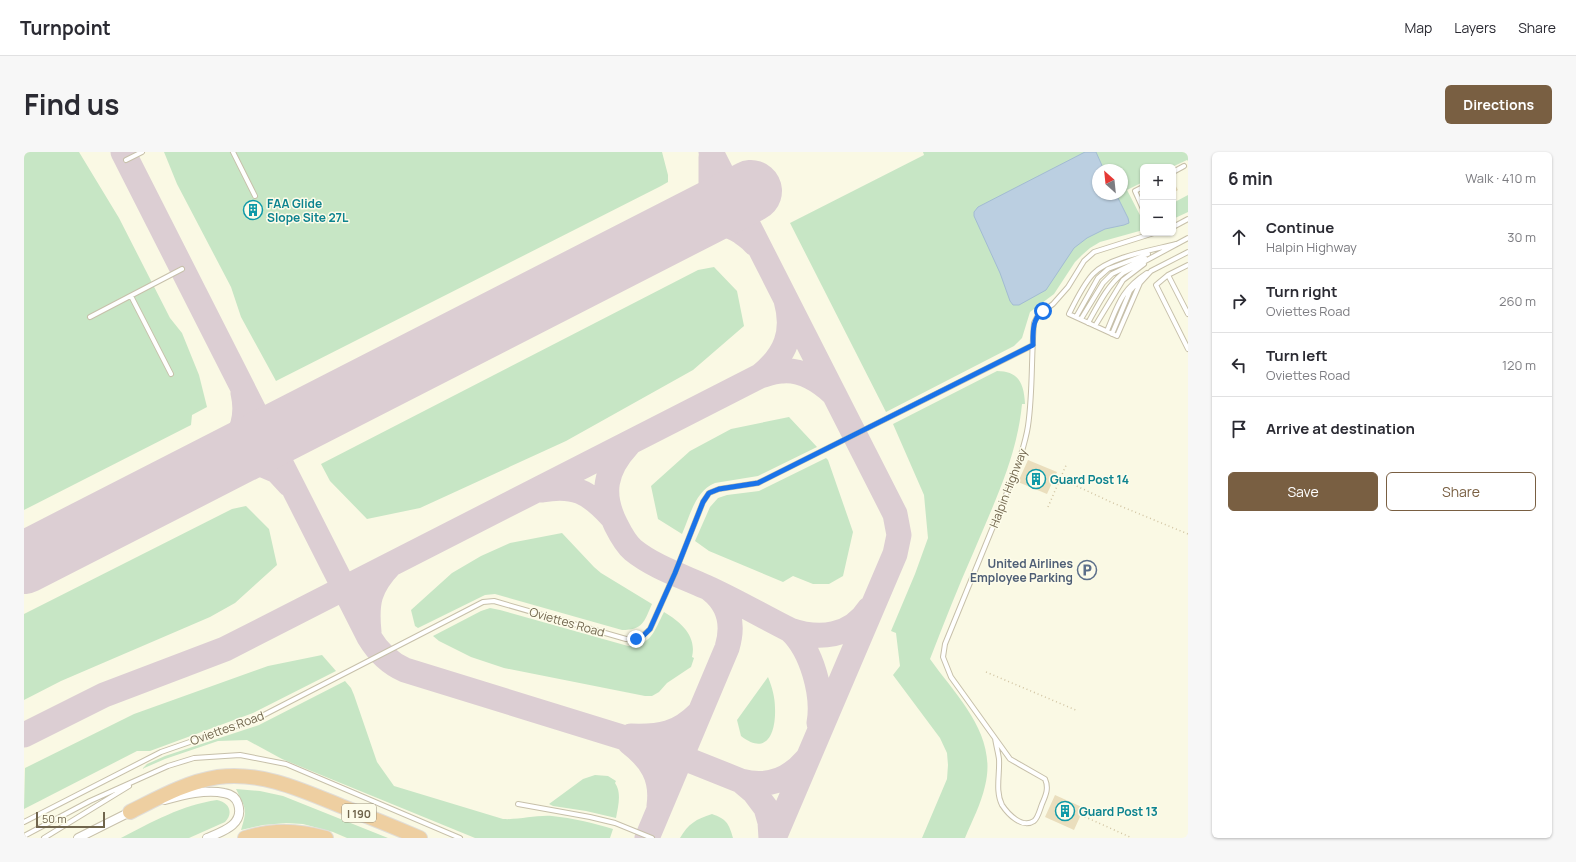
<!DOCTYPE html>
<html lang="en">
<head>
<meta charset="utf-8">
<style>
	:root { --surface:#fff; --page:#f7f7f7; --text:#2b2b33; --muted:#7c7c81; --line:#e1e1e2; --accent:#795f42 }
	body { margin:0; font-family:Manrope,sans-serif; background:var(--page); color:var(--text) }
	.controls { position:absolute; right:12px; top:12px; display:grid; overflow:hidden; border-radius:6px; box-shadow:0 1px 3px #0004 }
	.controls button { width:36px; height:36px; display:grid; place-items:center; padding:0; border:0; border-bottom:1px solid var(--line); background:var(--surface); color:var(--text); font:20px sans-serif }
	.compass { position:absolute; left:1068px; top:12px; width:36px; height:36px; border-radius:50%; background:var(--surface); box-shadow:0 1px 3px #0004; rotate:333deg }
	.scale { position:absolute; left:12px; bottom:10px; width:69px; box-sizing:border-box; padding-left:4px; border:2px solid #70654d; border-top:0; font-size:11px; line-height:14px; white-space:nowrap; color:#70654d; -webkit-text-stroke:3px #fdfcea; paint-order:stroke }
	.stop { position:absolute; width:12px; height:12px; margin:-9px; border:3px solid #1a73e8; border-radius:50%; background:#fff }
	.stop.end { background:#1a73e8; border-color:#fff; box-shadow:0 1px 4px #0008 }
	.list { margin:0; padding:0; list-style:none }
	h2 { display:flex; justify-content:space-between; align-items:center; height:52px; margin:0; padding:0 16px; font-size:17px }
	h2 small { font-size:13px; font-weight:400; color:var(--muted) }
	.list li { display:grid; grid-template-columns:26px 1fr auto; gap:12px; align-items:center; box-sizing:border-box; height:64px; padding:0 16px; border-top:1px solid var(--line) }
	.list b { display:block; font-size:15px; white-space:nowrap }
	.list p { margin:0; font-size:13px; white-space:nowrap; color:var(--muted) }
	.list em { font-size:13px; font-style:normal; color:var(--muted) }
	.actions { display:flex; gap:8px; padding:12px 16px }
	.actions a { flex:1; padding:9px 0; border:1px solid var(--accent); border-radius:6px; text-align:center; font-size:14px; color:var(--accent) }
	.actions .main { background:var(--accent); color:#fff }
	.icon { flex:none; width:22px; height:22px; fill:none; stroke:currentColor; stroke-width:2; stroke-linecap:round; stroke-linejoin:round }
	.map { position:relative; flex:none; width:1164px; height:686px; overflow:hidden; border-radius:6px }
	header { display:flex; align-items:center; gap:24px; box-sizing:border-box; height:56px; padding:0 20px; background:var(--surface); border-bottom:1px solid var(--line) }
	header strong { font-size:19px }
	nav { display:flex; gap:22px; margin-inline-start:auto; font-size:14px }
	.intro { display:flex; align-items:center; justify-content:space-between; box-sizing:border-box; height:96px; padding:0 24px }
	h1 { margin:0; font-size:28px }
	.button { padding:10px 18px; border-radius:6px; background:var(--accent); color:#fff; font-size:14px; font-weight:700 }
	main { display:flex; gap:24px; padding:0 24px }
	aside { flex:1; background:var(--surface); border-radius:6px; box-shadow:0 1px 3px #0004 }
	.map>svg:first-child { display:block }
	.green { fill:#c7e6c5; fill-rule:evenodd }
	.water { fill:#bbcfe1; stroke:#a2bbd2 }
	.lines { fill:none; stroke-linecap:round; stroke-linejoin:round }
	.taxiway { stroke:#dcced3; stroke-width:25 }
	.runway { stroke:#dcced3; stroke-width:62 }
	.building { fill:#eadebd }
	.service-casing { stroke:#c7c0aa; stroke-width:6 }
	.minor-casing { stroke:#c7c0aa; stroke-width:10 }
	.motorway-casing { stroke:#e0ddd8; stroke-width:16 }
	.path { stroke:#d1c4a2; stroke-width:1.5; stroke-dasharray:1 3; stroke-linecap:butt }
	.service { stroke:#fff; stroke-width:4 }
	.minor { stroke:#fff; stroke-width:8 }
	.motorway { stroke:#eecfa1; stroke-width:14 }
	.route { stroke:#1a73e8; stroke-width:5 }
	.labels { text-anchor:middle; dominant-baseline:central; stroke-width:3; stroke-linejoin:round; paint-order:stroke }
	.shield { fill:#fdfcea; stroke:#9a927c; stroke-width:1 }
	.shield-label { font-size:11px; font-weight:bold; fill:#70654d }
	.culture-label { font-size:12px; font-weight:bold; fill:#0d838f; stroke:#fdfcea; text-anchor:start }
	.street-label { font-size:12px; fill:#70654d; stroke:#fdfcea }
	.service-label { font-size:12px; font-weight:bold; fill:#4e5e75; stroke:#fdfcea; text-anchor:end }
</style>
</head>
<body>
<header>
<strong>Turnpoint</strong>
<nav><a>Map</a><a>Layers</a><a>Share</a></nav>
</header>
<div class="intro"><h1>Find us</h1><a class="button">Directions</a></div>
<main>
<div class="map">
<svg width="1164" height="686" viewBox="0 0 1164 686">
	<rect width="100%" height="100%" fill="#faf9e4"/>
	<path class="green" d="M0 0H55L95 66 146 166 158 181 175 223 183 255 168 263 167 273 0 358Z
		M140 0H638L644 23V30L637 34 252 229 217 165 207 135 153 32Z
		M899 0H1164V9L1163 8 1148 15H1119V30L1103 38 1119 69V78L1076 90 1066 96 1058 103 1051 110 1030 142 1006 160 998 186 990 194 862 260 766 71 900 3ZM1074 18H1098V42H1074Z
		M1164 43V60L1149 67V51Z
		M690 115 713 139 720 174 669 218 542 289 396 356 343 367 306 329 297 312 674 118Z
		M973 219C995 219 1000 232 1001 252H998C993 305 970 351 950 399 934 435 920 471 906 507 933 545 974 583 961 634 957 652 948 669 941 686H898L923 627 924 613 923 601 916 586 869 523 876 514 872 481 867 479 891 422 904 386 900 343 869 272Z
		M765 265 793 295 734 324 691 331C671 339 666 364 658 382L634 367 627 334 666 299 707 277Z
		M802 306 804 308 829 380 819 424 805 432H789L769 424 759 430 685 399 671 389 686 355 694 346 703 343 735 339Z
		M222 354 245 377 253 413 211 451 186 465 37 529 0 548V462L208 357Z
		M538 381 570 415 577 421 628 452C620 470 619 478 598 478L471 442 461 443 394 476 391 474 387 458 428 421 457 404 486 391Z
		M466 456 476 458 604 494C628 493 630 479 640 460 657 470 673 484 668 505L670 506 667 515 643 531 635 540 628 544H621L480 516 447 505 415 489 409 484 457 459Z
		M298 503 312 519 229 561 126 599H113L0 657 1 616 110 562 244 514Z
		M744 525C748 535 751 545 751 556 752 579 744 605 717 584L713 568Z
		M321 529 327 536 330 543 353 610 370 634 479 667C496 668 511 663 528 664 549 666 569 671 589 677L586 686H451L258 607 223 588 194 589 141 607 118 617 123 612 141 604 235 573Z
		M571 623 584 624 592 629 591 631C598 641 594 655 592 666L562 659 529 654 525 652 559 627Z
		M212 637 236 639 259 644 364 686H323L309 680 279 672 262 671 239 673 217 678C224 656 221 656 212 637Z
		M193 648C205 650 210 661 201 670L165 686H97C128 670 158 653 193 648Z
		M688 662C702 667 705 671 709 686H656C664 672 672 667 688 662Z"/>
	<path class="water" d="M1061 0H1072L1080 18H1074V42H1092L1104 66 1105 71 1100 73 1081 77 1063 86 1050 96 1022 138 995 153H989L986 149 976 121 950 64V60L954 55Z"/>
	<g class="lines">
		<path class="taxiway" d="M99 0 345 485C354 500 365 511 381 518L601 586 657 605 717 629 730 640 742 656 746 670 747 686
			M687 0 871 362 875 383 871 402 750 686
			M662 71C684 69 698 68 717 80 722 84 727 87 731 92
			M662 71 678 57 687 37V5
			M736 224C743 222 751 219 758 219 778 217 796 229 810 242
			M604 293C581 318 576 342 592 373 596 381 602 392 609 398 630 415 658 424 682 435 711 448 738 464 766 478 795 488 827 485 845 457
			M188 314C212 296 226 271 219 241
			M187 315 209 308 232 310 253 319 265 332
			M518 338C550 332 565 340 587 364
			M766 478C788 498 800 543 795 571
			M345 480C342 451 345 435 366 413
			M0 583 80 543 201 497 736 224C762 203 771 180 762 148
			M607 584C637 585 654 582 675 561
			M605 590C627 607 639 625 635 654
			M717 629C742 636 765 628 782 608
			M623 686 703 496C710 473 706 453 687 438"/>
		<path class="runway" d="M0 411 727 39"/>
	</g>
	<path class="building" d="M1149 29 1154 38 1149 41Z
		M231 53 234 59 226 63 224 57Z
		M1004 308 1033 320 1023 342 994 330Z
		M1031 643 1060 656 1050 678 1021 665Z"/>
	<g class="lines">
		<g class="service-casing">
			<path id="service" d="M209 0 231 44
				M102 8 118 0
				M1149 20 1160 14
				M1119 35 1111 39 1119 57
				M1149 75 1164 67
				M1152 92C1129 98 1085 105 1069 122 1059 133 1052 148 1045 162L1093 184 1116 131 1127 119 1164 100
				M1164 113 1144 123 1132 133 1164 197
				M1144 123 1164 162
				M107 144 147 222
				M66 165 158 117
				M1052 165 1074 126 1084 117 1124 102
				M1057 167 1079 131 1088 122 1121 106
				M1064 171C1074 153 1083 134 1099 121L1164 86
				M1071 174 1099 128 1120 112
				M1083 179C1094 153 1097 138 1123 121
				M1088 182 1106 139 1116 128
				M971 586C972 593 974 600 975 607 976 622 971 639 978 653 984 662 998 677 1010 669 1014 666 1016 657 1018 652 1022 643 1025 636 1021 627L986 607 927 525 919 505 921 492 993 316C997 302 1002 288 1004 274 1009 240 1007 205 1010 171L1014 163 1029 152 1044 135 1060 109 1070 100 1130 81
				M494 652 566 665 591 671 628 686
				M0 670 137 600 232 567 459 450 470 449 602 487C613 487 618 485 626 477L651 421 679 350 685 341 695 337 734 331 1009 193
				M0 684 66 649 144 614 170 606 216 603 262 612 436 686
				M20 686 105 634"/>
		</g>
		<g class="minor-casing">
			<path id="minor" d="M141 648C159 643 182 637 200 641 206 642 212 645 214 652 221 673 197 680 183 686
				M54 686 110 658"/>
		</g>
		<g class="motorway-casing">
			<path id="motorway" d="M106 660C134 646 162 630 194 625 237 619 278 638 317 654 343 664 370 675 396 686
				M221 686C248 677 275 678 302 686"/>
		</g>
		<path class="path" d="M1031 324 1089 351 1164 382
			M1024 355 1043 311
			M962 520 1054 559
			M1057 663 1108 686"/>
		<use href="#service" class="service"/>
		<use href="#minor" class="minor"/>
		<use href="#motorway" class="motorway"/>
	</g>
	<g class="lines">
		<path class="route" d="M612 487 619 484 626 477 651 421 679 350 685 341 695 337 734 331 1009 193C1009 180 1008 167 1019 159"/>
	</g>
	<defs>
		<g id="building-ring" transform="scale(1)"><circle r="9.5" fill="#fdfcea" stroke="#0f9aa8" stroke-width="1.5"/><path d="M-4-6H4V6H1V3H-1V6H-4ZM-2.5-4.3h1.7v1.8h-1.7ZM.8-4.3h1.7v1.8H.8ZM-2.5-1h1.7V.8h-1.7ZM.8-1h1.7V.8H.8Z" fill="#0f9aa8"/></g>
		<g id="parking-ring" transform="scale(1)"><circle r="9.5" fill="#fdfcea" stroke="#5c6f8a" stroke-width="1.5"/><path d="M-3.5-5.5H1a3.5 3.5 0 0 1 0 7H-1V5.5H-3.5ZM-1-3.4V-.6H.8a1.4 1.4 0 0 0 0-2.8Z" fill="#5c6f8a"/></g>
	</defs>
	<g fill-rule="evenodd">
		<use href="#building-ring" x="229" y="58"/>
		<use href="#building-ring" x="1012" y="327"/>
		<use href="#parking-ring" x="1063" y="418"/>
		<use href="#building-ring" x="1041" y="659"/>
	</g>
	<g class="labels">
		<rect class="shield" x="318" y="652" width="34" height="18" rx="3"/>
		<g class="shield-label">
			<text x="335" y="661">I 190</text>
		</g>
		<g class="culture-label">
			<text x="243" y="51">FAA Glide<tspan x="243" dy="14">Slope Site 27L</tspan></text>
			<text x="1026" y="327">Guard Post 14</text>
			<text x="1055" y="659">Guard Post 13</text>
		</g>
		<g class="street-label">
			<text transform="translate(984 336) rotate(-69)">Halpin Highway</text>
			<text transform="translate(543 470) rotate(16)">Oviettes Road</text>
			<text transform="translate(203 576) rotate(-20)">Oviettes Road</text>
		</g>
		<g class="service-label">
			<text x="1049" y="411">United Airlines<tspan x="1049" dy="14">Employee Parking</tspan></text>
		</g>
	</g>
</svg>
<div class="controls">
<button>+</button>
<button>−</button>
</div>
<svg class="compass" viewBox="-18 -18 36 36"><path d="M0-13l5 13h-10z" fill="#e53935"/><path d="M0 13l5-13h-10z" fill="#7c7c81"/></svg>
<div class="scale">50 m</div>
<div class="stop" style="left:1019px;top:159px"></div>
<div class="stop end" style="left:612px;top:487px"></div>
</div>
<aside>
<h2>6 min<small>Walk · 410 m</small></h2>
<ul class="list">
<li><svg class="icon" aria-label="ahead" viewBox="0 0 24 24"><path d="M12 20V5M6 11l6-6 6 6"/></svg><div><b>Continue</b><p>Halpin Highway</p></div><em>30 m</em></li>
<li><svg class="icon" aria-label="right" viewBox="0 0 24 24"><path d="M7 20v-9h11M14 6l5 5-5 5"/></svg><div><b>Turn right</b><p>Oviettes Road</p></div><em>260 m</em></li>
<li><svg class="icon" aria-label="left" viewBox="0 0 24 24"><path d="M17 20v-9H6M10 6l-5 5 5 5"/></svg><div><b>Turn left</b><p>Oviettes Road</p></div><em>120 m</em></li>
<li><svg class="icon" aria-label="arrive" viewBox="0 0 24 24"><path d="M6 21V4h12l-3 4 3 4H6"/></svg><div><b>Arrive at destination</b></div></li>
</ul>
<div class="actions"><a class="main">Save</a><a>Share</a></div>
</aside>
</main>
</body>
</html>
